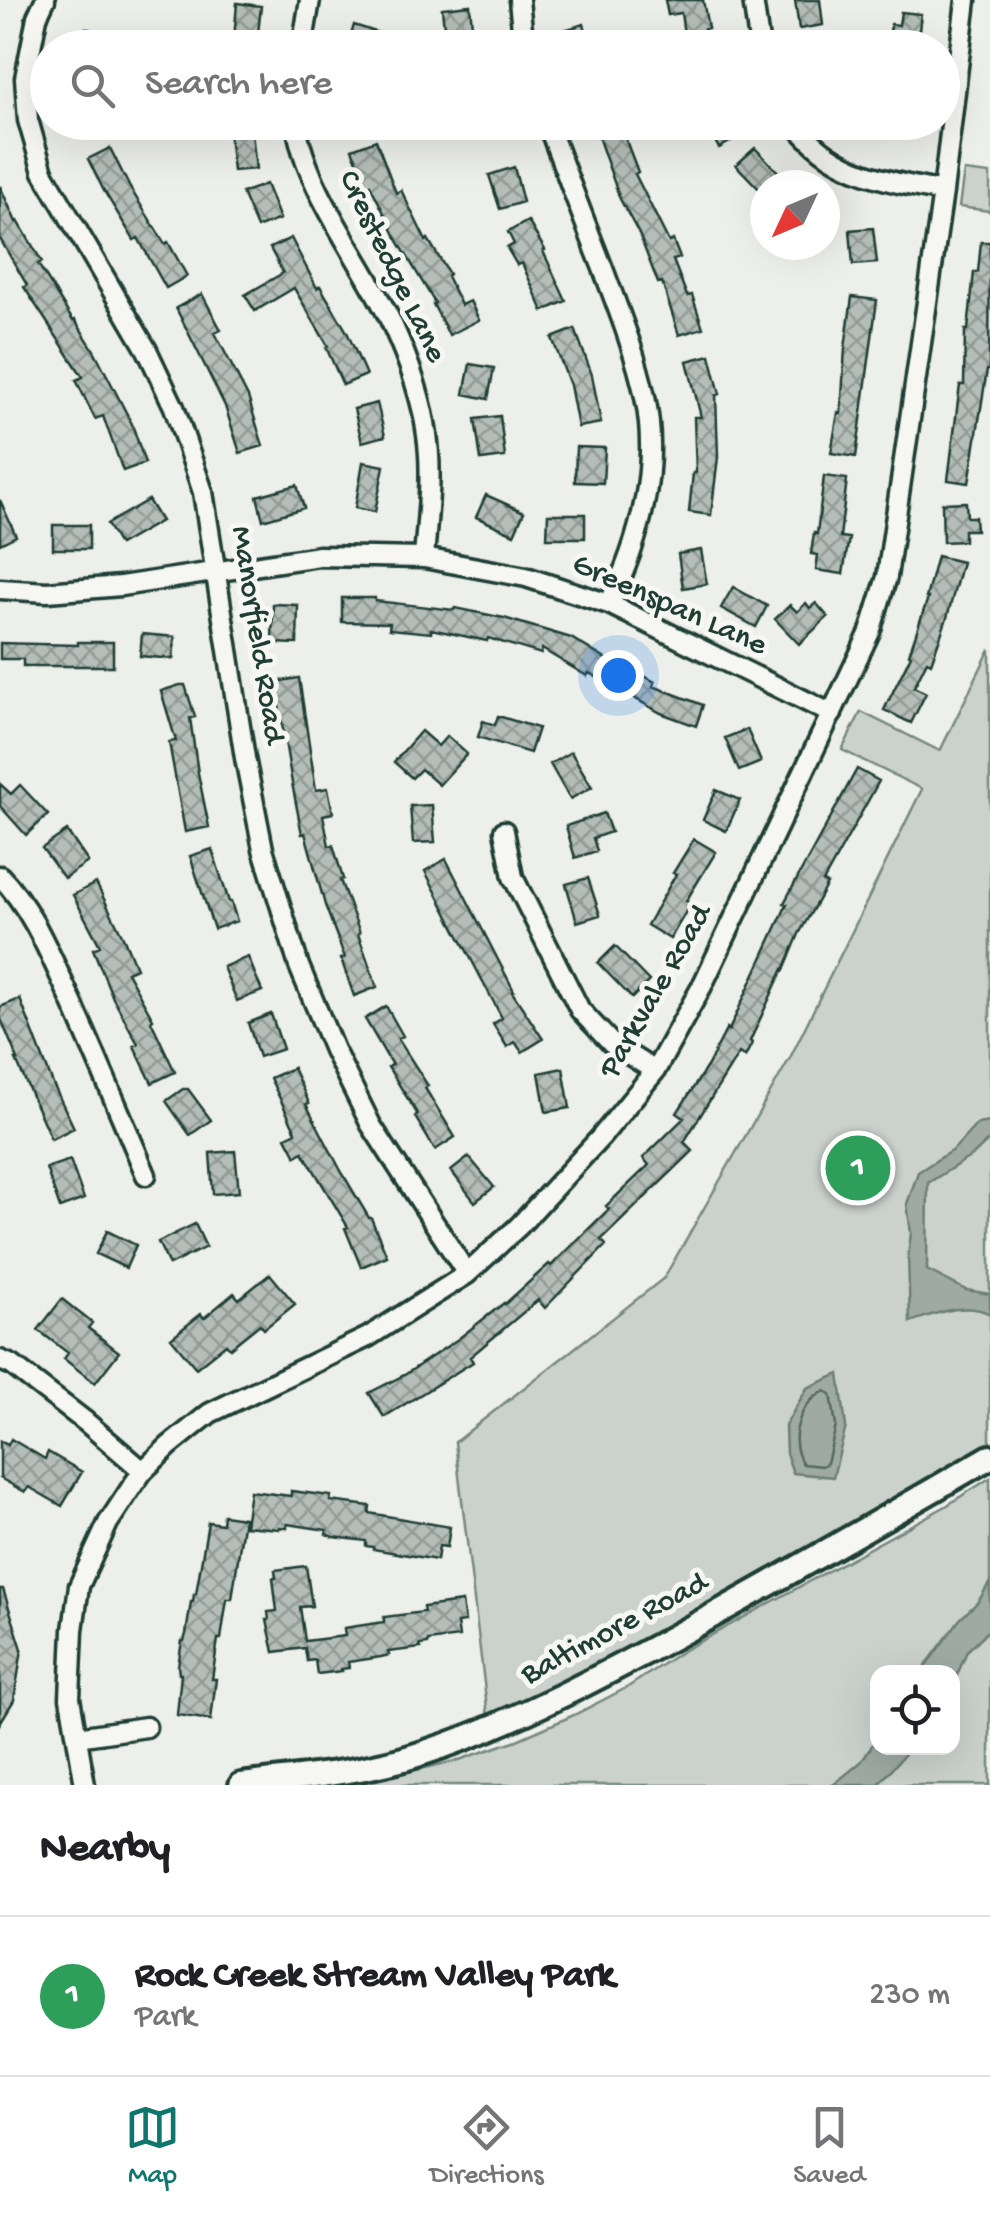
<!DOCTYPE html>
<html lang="en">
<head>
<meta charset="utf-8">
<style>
	:root { --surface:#fff; --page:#f6f6f6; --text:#202124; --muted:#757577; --line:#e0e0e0; --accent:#0f766e }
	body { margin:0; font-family:"Gochi Hand",sans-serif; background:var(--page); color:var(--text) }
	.controls { position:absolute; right:30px; bottom:30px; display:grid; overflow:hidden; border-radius:20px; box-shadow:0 10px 40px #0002 }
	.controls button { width:90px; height:90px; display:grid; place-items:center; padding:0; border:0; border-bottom:2px solid var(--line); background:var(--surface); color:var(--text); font:50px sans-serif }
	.compass { position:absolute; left:750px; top:170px; width:90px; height:90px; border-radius:50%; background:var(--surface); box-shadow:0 10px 40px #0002; rotate:226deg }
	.you { position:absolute; left:618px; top:675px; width:35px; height:35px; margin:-25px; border:8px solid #fff; border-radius:50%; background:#1a73e8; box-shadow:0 0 0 15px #1a73e833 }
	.badge { display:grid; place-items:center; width:65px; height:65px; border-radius:50%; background:var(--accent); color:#fff; font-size:32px; font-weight:700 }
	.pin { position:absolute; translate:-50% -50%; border:5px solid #fff; box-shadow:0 2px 10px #0006 }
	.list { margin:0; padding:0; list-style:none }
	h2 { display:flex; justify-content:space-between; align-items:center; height:130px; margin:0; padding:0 40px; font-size:42px }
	h2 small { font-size:32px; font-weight:400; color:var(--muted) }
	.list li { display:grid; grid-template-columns:65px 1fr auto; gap:30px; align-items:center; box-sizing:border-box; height:160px; padding:0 40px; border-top:2px solid var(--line) }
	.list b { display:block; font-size:38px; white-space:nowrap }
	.list p { margin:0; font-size:32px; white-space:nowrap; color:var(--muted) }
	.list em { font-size:32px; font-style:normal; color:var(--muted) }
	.icon { flex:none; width:55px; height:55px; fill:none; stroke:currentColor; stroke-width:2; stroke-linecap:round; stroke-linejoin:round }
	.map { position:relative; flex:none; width:990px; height:1785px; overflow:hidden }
	.search { position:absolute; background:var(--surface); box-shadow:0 10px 40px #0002; left:30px; right:30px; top:30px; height:110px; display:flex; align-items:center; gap:25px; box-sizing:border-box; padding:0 35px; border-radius:55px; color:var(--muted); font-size:38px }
	.sheet { height:290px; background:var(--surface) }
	nav { display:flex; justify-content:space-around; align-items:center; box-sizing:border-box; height:140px; border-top:2px solid var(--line); background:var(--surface); font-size:28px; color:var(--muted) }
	nav a { display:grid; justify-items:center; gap:5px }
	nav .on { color:var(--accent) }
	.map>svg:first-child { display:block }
	.park { fill:#cbd2cc; stroke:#758880; stroke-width:2.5; fill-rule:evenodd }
	.water { fill:#9faaa4; stroke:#6c7e77; stroke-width:2.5 }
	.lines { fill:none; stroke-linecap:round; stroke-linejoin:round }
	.shore { stroke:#526961; stroke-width:2.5 }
	.building { fill:url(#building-cross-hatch); stroke:#1f3d34; stroke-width:2.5 }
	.minor-casing { stroke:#1f3d34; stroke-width:25 }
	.tertiary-casing { stroke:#1f3d34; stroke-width:30 }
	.minor { stroke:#f6f6f2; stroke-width:18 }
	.tertiary { stroke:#f6f6f2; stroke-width:22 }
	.labels { text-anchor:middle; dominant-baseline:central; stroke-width:10; stroke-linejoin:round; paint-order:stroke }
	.street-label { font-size:32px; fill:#1f3d34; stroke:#f6f6f2 }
</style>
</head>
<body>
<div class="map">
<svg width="990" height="1785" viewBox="0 0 990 1785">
	<defs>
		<pattern id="building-cross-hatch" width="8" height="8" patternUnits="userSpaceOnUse" patternTransform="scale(2.5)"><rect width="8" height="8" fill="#b4bdb8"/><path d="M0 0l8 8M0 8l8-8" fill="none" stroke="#929b96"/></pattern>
	</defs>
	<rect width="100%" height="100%" fill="#edefea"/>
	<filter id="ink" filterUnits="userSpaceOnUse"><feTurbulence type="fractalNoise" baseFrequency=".01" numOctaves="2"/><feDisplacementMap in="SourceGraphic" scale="20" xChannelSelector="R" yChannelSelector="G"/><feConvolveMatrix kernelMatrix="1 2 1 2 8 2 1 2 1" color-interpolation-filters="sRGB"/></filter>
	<g filter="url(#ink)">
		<path class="park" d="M964 171 990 174V211L959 207Z
			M990 649V1456L564 1686 488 1716 455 1442 664 1278 790 1058 922 789 842 750 861 712 940 751Z
			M990 1478V1785H363L362 1783 459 1760 517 1740 574 1715 628 1687 681 1652 946 1506ZM878 1672H952V1748H878Z"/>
		<path class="water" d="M990 1122V1139L973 1155 928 1183 927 1270 966 1290 990 1294V1314C966 1301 935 1314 910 1322L908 1256 911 1233 907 1204 918 1172 954 1149 977 1124Z
			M839 1374 846 1427 833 1477 793 1473 786 1453 785 1426 807 1388Z
			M990 1582V1629L967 1651 953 1685 952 1672H921L960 1619 978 1602Z
			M877 1738 878 1748H910L878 1785H833L861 1762Z"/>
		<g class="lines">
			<path class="shore" d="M825 1391 831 1394 836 1426 827 1463 822 1466 803 1464C787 1441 799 1402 825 1391Z"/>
		</g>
		<path class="building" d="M665 0H703L708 28 704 29 710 48H686L681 13 668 15Z
			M795 0H820L823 25 799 29Z
			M237 3 261 6 257 43 234 40Z
			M470 5 474 48H446L442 8Z
			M901 12 921 14 917 48H888L891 24 899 25Z
			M584 24 591 48H565L560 31Z
			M354 25 379 33 375 48H347Z
			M86 28 133 47V48H78Z
			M593 122H619L638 172 635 174 669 242 673 240 680 258 673 260 687 296 692 295 703 328 679 335 662 282 658 283 639 234 620 199Z
			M704 122H735L742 135 719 148Z
			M251 123 256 169 233 171 228 125Z
			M376 140 396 193 401 190 426 241 428 239 449 274 447 276 461 305 470 301 479 320 449 335 433 304 435 303 398 241 370 185 367 186 352 149Z
			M110 148 130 188 165 244 168 242 187 276 166 288 138 238 134 240 104 191 88 159Z
			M755 148 782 176 772 185H765L763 193 736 165Z
			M514 167 523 202 500 209 489 175Z
			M266 184 280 219 257 228 242 193Z
			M0 186 16 222 18 221 42 262 38 264 73 321 75 320 95 352 132 424 145 463 123 471 103 416 95 419 76 380 83 377 24 287 27 285 0 239Z
			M528 221 545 250 543 251 566 301 543 311 522 263 517 265 507 248 514 244 508 232Z
			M873 228 877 263 853 265 850 230Z
			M291 238 317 288 320 286 347 332 366 375 343 385 326 347 328 346 294 288 255 311 245 295 283 273 270 248Z
			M981 242H990L989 370H987L969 483 948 480 960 385H964L965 330H968L974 272H978Z
			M202 294 221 330 215 333 248 397 263 446 240 453 225 406 176 308Z
			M852 297 877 300 856 457 831 453 838 413 841 414 845 348Z
			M575 329 592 375 601 423 578 427 570 385 552 338Z
			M710 355 720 394 716 395 718 457 711 515 689 512 693 473H696L694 417H701L687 361Z
			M470 364 494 368 488 399 464 394Z
			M377 403 385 436 362 442 354 409Z
			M500 416 505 457 481 460 475 419Z
			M576 447 605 448 603 483 575 482Z
			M363 462 384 466 375 512 355 508Z
			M824 476 847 479 840 537 849 538 843 574 816 570 818 555 811 554 814 533 817 534Z
			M297 485 304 508 263 520 257 496Z
			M486 495 524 512 514 534 476 517Z
			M0 500 16 536 0 544Z
			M148 500 161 521 119 545 107 524Z
			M966 502 967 517H975L976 530H964V541L943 542 942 503Z
			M548 514H585V538H547Z
			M53 525H89V549H53Z
			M701 550 707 584 683 588 678 554Z
			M937 556 962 562 947 618 931 663 927 661 914 687 926 693 911 723 884 710 911 655 909 654 928 598H926Z
			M733 587 767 606 756 627 721 608Z
			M342 598H375V601L454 610 455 608 504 618 571 638 617 666 619 662 655 682 653 686 703 705 696 726 661 713 589 673 587 676 542 649 541 654 488 638 487 641 431 629V633L389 629 390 623 342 622Z
			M806 603 810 608 816 603 828 617 799 644 775 619 790 605 797 612Z
			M273 604 298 605 297 644 272 643Z
			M142 634 175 637 173 659 140 656Z
			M78 642H113V666H23V659H0V643L78 645Z
			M299 678 316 790 328 788 333 813 323 815 329 846 333 845 343 879 340 880 360 933 358 934 377 987 354 996 341 959 345 958 325 905 305 833 302 834 292 783 275 682Z
			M180 685H185L195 717 190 718 198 773 209 827 185 832 169 742 176 741 161 691Z
			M498 716 538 728 530 753 478 737 483 721 495 725Z
			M747 729 761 762 739 771 725 738Z
			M421 731 438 746 447 736 467 754 439 785 421 769 412 778 394 762Z
			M571 752 592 787 570 799 550 764Z
			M857 769 879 781 823 882 827 884 799 934 784 970 783 969 750 1041 752 1043 745 1057 739 1053 684 1142 693 1151 601 1240 606 1245 545 1308 538 1300 470 1357 473 1362 384 1417 369 1393 406 1374 458 1339 504 1303 505 1304 549 1264 551 1266 609 1209 606 1206 649 1165 643 1158 684 1118 677 1113 708 1065 727 1028 729 1030 787 904 784 903Z
			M0 784 11 794 20 785 48 815 26 835 0 806Z
			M716 790 740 800 726 831 703 820Z
			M432 805 435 842 413 843 410 806Z
			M604 813 611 832 593 838 597 851 575 858 566 826Z
			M67 831 88 862 64 878 42 848Z
			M694 839 716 852 686 901 691 903 670 939 647 925 676 874 673 873Z
			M212 849 229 902H231L237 921 214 929 190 856Z
			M446 859 514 991 512 992 543 1039 522 1052 515 1042 507 1047 493 1024 502 1018 425 871Z
			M588 878 600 915 577 922 566 884Z
			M96 883 124 939 136 968 127 972 153 1019 151 1021 175 1072 152 1083 134 1046 138 1044 113 998 93 949 100 946 73 895Z
			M615 946 649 981 632 998 598 963Z
			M248 957 262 991 237 1001 223 967Z
			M20 999 53 1084 74 1128 51 1139 16 1060H18L0 1017V1007Z
			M386 1006 403 1036 398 1039 428 1086 425 1088 455 1137 435 1150 415 1117 418 1115 388 1067 392 1065 365 1019Z
			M271 1014 283 1049 259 1057 248 1023Z
			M293 1068 309 1103 306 1104 341 1171 369 1218H371L387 1256 361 1267 345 1228 348 1227 303 1152 296 1156 286 1137 296 1132 270 1078Z
			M563 1068 570 1108 546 1112 539 1073Z
			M183 1089H188L211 1120 190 1135 166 1101Z
			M235 1151 239 1192 213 1194 210 1153Z
			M469 1157 494 1187 475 1202 451 1171Z
			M70 1160 84 1199 60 1208 46 1168Z
			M195 1224 206 1247 169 1265 158 1242Z
			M107 1231 136 1245 126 1268 96 1254Z
			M270 1274 295 1304 264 1329 260 1324 230 1348 226 1344 196 1368 171 1338 201 1314 204 1318 234 1293 239 1299Z
			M62 1299 92 1323 88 1328 119 1352 95 1383 64 1359 68 1353 38 1330Z
			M11 1439 45 1459 48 1452 82 1472 62 1506 29 1487 25 1492 0 1478V1441L8 1445Z
			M250 1491 291 1496V1491L331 1496 330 1501 370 1506 369 1513 450 1527 447 1547 439 1546 437 1560 373 1549V1547L366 1546V1541L334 1537 326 1534 327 1530 287 1524V1528L279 1527V1529L245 1526Z
			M223 1515 244 1518 232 1599H227L221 1639H218L212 1679H216L211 1720 177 1715 181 1674H179L178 1666 182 1641H184L186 1634 191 1602H193L194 1594H196L208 1522 222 1524Z
			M306 1566 312 1606 300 1607 305 1641 345 1636 344 1628 384 1622V1617L424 1612 423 1607 462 1602 465 1622 457 1623 459 1637 428 1641V1644L420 1645 421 1648 388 1652 389 1655 381 1657 348 1662 349 1668 341 1669 342 1671 317 1674 315 1660 307 1661 305 1648 274 1652 267 1620H269L268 1612 277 1611 273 1578H276L275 1570Z
			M0 1589H3L22 1649 14 1700 0 1723Z"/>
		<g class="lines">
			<g class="minor-casing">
				<path id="minor" d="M45 0 37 17 25 78 28 120 43 172 147 350 174 407 203 492 245 758 263 849 299 966 334 1050 371 1125 467 1274
					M519 0 524 48
					M753 0 760 48
					M302 48 310 0
					M296 122C303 186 365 265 392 324 408 359 422 397 427 435 433 475 427 518 424 558
					M547 122C565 170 583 218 602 266 618 309 635 351 645 397 660 467 640 541 609 604
					M794 122C833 174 884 180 943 192
					M0 589 47 592 121 586 319 556 424 558 526 577 609 604 832 714
					M504 831 513 877 580 1010 612 1044 655 1071
					M0 876C31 908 48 950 66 989 94 1051 120 1113 146 1175
					M0 1360 12 1365 86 1422 143 1471
					M77 1737 146 1727
					M85 1785 70 1698 73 1630 79 1586 108 1523 133 1485 143 1471 169 1446 210 1413 368 1337 467 1274 519 1226 601 1137 655 1071 702 986 870 632 887 577 943 192 966 0"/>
			</g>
			<g class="tertiary-casing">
				<path id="tertiary" d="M241 1785C300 1777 363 1773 420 1754 516 1723 606 1674 694 1626 793 1571 892 1514 990 1457"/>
			</g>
			<use href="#minor" class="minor"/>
			<use href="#tertiary" class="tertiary"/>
		</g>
	</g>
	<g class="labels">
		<g class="street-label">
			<text transform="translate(391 267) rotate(64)">Crestedge Lane</text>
			<text transform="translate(669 606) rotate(24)">Greenspan Lane</text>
			<text transform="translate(256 635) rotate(81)">Manorfield Road</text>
			<text transform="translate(657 992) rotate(-60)">Parkvale Road</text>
			<text transform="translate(615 1630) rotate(-28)">Baltimore Road</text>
		</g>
	</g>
</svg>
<div class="controls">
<button><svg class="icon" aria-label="locate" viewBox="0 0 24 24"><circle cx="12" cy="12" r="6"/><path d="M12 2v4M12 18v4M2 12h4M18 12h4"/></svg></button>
</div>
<svg class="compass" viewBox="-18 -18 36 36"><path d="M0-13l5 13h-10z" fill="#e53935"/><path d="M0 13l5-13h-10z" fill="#757577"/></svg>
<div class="you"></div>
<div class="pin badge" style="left:858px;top:1168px;background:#2e9e5b">1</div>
<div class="search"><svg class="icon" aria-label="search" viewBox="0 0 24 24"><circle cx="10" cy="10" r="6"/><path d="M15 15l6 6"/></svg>Search here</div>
</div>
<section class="sheet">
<h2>Nearby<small></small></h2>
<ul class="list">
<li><span class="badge" style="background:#2e9e5b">1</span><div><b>Rock Creek Stream Valley Park</b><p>Park</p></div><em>230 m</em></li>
</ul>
</section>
<nav>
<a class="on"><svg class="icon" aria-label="map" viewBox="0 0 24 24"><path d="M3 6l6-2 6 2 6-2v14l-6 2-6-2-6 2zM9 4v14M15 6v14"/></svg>Map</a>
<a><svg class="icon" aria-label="directions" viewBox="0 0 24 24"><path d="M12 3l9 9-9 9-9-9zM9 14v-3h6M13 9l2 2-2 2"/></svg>Directions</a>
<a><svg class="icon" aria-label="saved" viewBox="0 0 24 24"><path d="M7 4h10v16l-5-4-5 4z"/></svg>Saved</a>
</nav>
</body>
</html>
